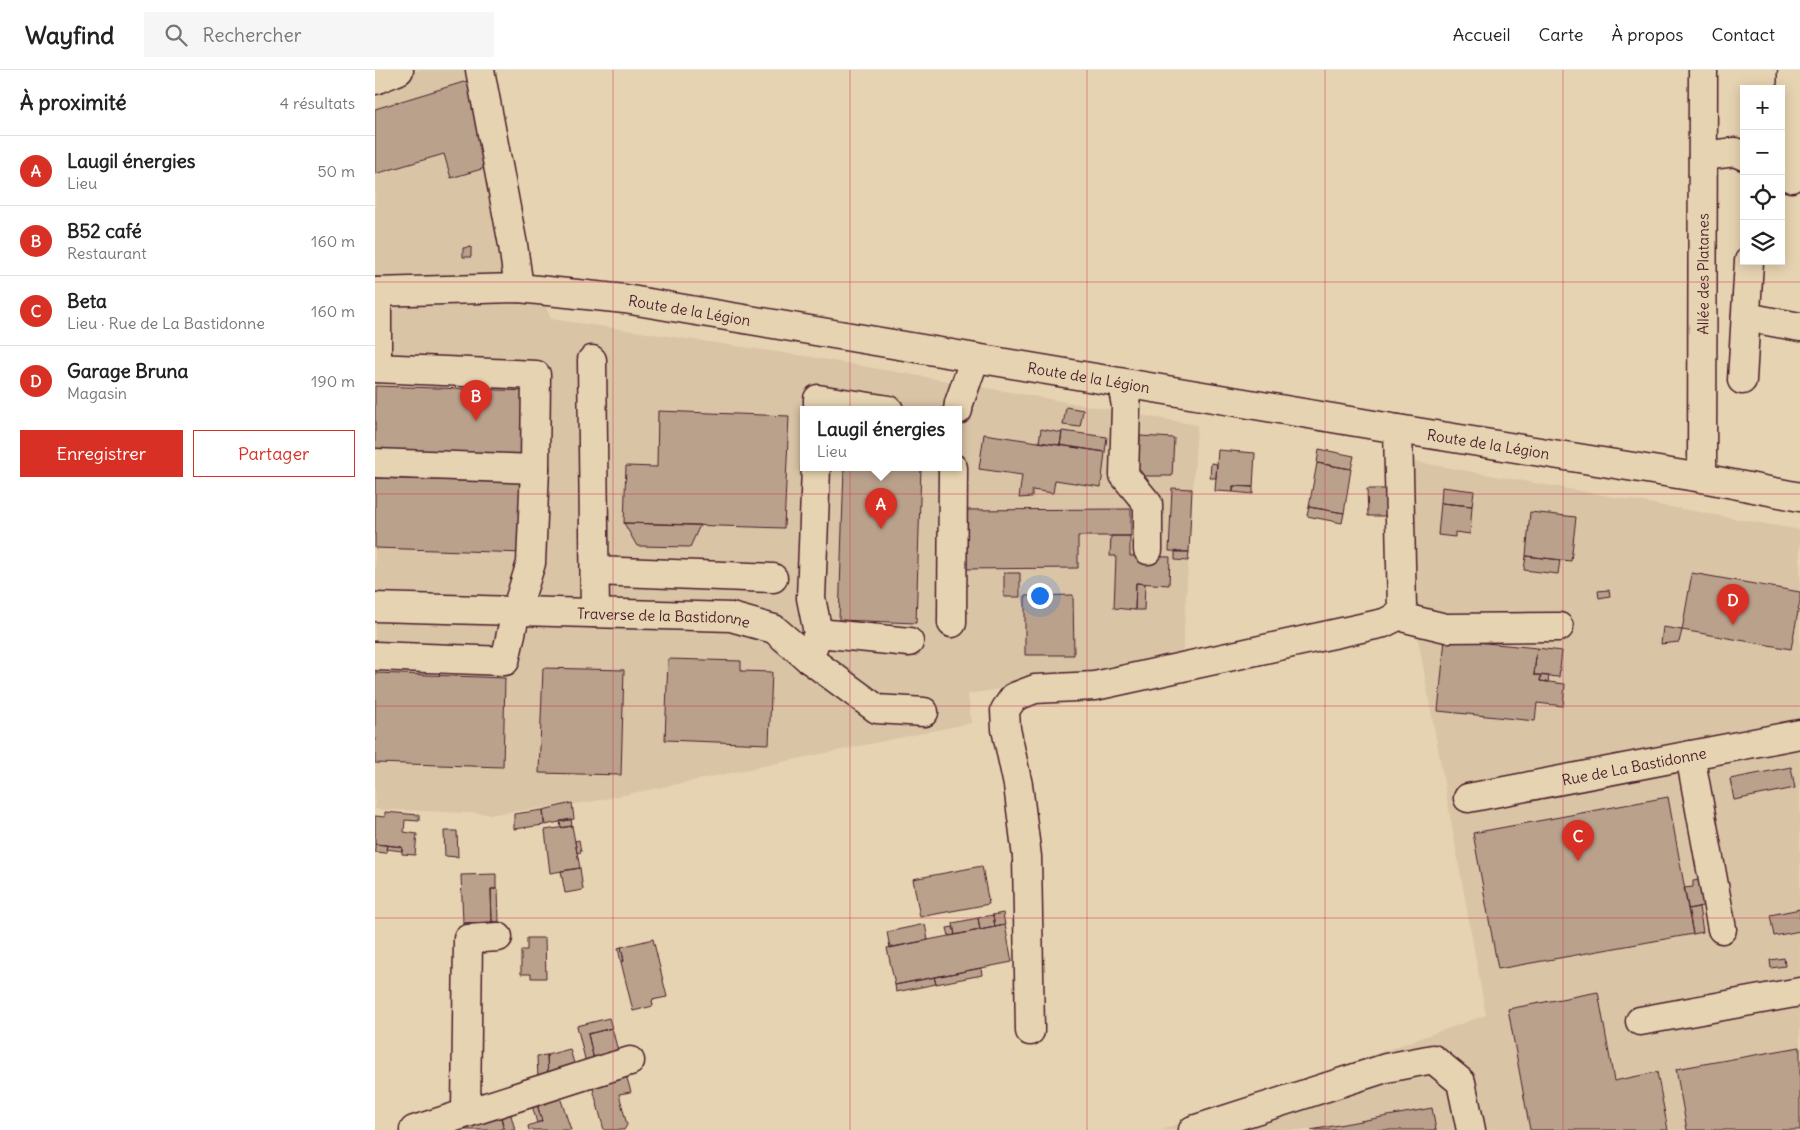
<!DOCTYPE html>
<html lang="fr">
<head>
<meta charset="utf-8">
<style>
	:root { --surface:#fff; --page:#f6f6f6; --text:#222; --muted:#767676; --line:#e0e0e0; --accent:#d93025 }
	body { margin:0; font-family:Delius,sans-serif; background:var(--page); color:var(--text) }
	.controls { position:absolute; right:15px; top:15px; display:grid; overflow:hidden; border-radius:0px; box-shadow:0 2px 12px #0003 }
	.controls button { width:45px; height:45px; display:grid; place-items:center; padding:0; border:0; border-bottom:1px solid var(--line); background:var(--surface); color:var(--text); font:25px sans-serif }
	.you { position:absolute; left:664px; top:525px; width:18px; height:18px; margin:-12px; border:4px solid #fff; border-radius:50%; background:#1a73e8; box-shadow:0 0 0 8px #1a73e833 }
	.badge { display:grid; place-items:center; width:32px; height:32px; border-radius:50%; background:var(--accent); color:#fff; font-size:16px; font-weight:700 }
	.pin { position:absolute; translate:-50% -41px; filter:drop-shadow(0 1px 2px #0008) }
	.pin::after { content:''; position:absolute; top:26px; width:18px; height:15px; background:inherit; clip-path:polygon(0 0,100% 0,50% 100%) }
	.popup { position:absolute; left:425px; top:336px; width:162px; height:65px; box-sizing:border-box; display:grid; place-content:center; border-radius:0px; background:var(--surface); filter:drop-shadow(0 1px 4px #0005); font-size:16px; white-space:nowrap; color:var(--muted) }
	.popup b { font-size:19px; color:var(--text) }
	.popup::after { content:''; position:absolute; left:50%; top:100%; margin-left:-10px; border:10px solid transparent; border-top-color:var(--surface) }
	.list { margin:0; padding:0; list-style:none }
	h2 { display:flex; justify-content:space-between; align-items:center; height:65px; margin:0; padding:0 20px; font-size:21px }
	h2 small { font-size:16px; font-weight:400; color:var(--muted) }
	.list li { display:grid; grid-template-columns:32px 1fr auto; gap:15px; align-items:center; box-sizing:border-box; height:70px; padding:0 20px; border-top:1px solid var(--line) }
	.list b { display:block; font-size:19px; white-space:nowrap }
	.list p { margin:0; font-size:16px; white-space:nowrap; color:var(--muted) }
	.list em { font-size:16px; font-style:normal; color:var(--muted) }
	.actions { display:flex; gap:10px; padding:15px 20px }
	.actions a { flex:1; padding:11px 0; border:1px solid var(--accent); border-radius:0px; text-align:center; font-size:18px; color:var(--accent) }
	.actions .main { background:var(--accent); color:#fff }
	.icon { flex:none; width:28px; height:28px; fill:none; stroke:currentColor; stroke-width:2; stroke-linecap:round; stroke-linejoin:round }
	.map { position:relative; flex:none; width:1425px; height:1060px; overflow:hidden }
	header { display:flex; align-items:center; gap:30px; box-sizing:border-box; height:70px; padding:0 25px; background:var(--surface); border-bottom:1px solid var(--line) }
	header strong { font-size:24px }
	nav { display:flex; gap:28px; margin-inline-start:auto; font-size:18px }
	.search { width:350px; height:45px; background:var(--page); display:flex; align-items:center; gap:12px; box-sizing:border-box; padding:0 18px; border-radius:0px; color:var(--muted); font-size:19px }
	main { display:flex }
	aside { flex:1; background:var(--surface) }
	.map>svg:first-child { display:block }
	.built { fill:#d9c4a6; fill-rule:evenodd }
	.building { fill:#baa18c; stroke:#4a1f2b }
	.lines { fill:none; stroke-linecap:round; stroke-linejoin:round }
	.minor-casing { stroke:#4a1f2b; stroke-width:31 }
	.major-casing { stroke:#4a1f2b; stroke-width:31 }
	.minor { stroke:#e6d3b1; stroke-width:28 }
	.major { stroke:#e6d3b1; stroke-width:28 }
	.grid { fill:none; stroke:#ca4759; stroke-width:1; stroke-opacity:0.55 }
	.labels { text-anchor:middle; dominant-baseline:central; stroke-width:5; stroke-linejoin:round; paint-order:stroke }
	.street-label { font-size:15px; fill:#4a1f2b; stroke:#e6d3b1 }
</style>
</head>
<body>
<header>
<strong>Wayfind</strong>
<div class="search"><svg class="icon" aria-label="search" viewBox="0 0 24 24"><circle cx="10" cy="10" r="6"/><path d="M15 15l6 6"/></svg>Rechercher</div>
<nav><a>Accueil</a><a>Carte</a><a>À propos</a><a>Contact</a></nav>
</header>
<main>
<aside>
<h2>À proximité<small>4 résultats</small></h2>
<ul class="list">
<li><span class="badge">A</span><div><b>Laugil énergies</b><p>Lieu</p></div><em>50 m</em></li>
<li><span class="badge">B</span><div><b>B52 café</b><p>Restaurant</p></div><em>160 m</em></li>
<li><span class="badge">C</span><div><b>Beta</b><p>Lieu · Rue de La Bastidonne</p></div><em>160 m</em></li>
<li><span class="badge">D</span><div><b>Garage Bruna</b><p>Magasin</p></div><em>190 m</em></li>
</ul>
<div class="actions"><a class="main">Enregistrer</a><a>Partager</a></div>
</aside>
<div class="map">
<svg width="1425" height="1060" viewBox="0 0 1425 1060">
	<rect width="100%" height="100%" fill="#e6d3b1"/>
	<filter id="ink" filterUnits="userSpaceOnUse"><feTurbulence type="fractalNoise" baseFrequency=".02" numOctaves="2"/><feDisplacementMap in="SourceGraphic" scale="10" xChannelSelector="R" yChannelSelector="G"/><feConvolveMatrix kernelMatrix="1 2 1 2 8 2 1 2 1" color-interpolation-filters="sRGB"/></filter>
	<g filter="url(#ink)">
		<path class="built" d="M0 0H100L153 192 176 249 436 287 822 355 807 590 593 624 596 653 215 732 118 744 0 739ZM428 340H584V398H428Z
			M1036 391 1425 460V1060H786L1111 945 1041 557Z"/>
		<path class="building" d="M92 11 117 96 76 108 69 84 0 104V39Z
			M96 177V187H88V178Z
			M0 316 154 321 152 387 0 382Z
			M691 337 708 340 705 357 688 355Z
			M283 341 414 346 409 458 249 453 251 396 282 397Z
			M666 359 687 363 685 375 664 372Z
			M687 361 732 367 730 382 685 375Z
			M609 364 730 382 726 417 680 410 678 423 657 420V427L644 428 647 405 604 399Z
			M765 366 799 368 797 406H763Z
			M944 379 979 386 976 399 942 393Z
			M843 380 880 383 878 417 858 416V422L840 421Z
			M836 393 842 394 841 408H835Z
			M942 393 976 399 969 443 934 437Z
			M469 398H546L541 553 464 550Z
			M0 408 151 413 149 483 0 478Z
			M858 416 878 417V424L858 422Z
			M1067 417 1099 421 1097 436 1066 433Z
			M797 418 817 419 814 482 794 481Z
			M992 419H1011L1012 446H993Z
			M1066 433 1097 436 1095 464 1080 462V467L1063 465Z
			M934 437 969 443 967 453 932 446Z
			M756 439V466H703V498L585 499V440Z
			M1155 442 1201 447 1196 491 1151 486Z
			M249 453 325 455 315 477 262 476Z
			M736 466H755V486L795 487 794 515 761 513 760 540 739 538 741 486H735Z
			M800 482H814L813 491 800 490Z
			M1151 486 1185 490 1183 504 1149 500Z
			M629 503H645V527H629Z
			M1317 503 1425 522V531L1416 579 1307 560Z
			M761 513 770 514 769 540H760Z
			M1234 520 1235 526 1224 528 1223 521Z
			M698 525 699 585H650V526Z
			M1288 557 1307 560 1304 572 1286 574Z
			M1070 569 1162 578 1159 605H1166L1165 611 1190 614 1188 636 1162 633 1160 651 1063 641Z
			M1162 578 1187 581 1184 607 1159 605Z
			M293 589 366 591V601L397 602 394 674 290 670Z
			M168 598 249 600 246 705 164 703Z
			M0 603 130 608 128 697 0 693Z
			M1166 605 1174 606 1173 612 1165 611Z
			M1416 697 1420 718 1359 730 1355 709Z
			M1293 727 1318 864 1123 899 1098 763Z
			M197 733 199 749 170 755 168 740Z
			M168 740 169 755 139 759V744Z
			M10 742 44 745V751L30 750 29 762 42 764 40 785 27 784V777L0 774V746L10 747Z
			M196 749 197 756 186 758 185 751Z
			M197 756 205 798 175 803 170 760Z
			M69 761H82L83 787 70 786Z
			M204 770 206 782 202 783 200 771Z
			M0 774 12 775 11 783 0 782Z
			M12 775 27 777V781L11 779Z
			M607 796 614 834 545 847 538 809Z
			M205 798 208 820 190 823 186 801Z
			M121 804V819H116L117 852 88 853 86 805Z
			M1330 809 1331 833 1327 836 1313 839 1309 818 1318 817V811Z
			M116 819H123L124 852H117Z
			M1324 837 1328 862 1318 864 1313 839Z
			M1425 839V861L1399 866 1395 845Z
			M628 843 630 855 620 857 618 845Z
			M618 845 620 857 605 860 603 848Z
			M603 848 605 860 580 865 578 853Z
			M122 852V856L88 857V853Z
			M550 854 553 870 515 878 512 862Z
			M630 855 637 892 520 915 512 878Z
			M578 857 580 865 574 866 572 858Z
			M152 868H170L171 908H156V904H146V880H152Z
			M278 869 292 927 277 930 278 936 258 941 246 892 249 891 246 877Z
			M246 877 249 891 246 892 243 878Z
			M1409 888 1410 896 1396 898 1395 890Z
			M606 898 607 905 561 914 559 907Z
			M559 907 561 914 521 922 520 915Z
			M1223 922 1239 1011 1282 1002 1293 1060H1155L1133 939Z
			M234 948 237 958 213 964 219 990 211 993 202 956Z
			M237 958 244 985 219 990 213 964Z
			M1425 977V1060H1312L1301 999Z
			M195 979 201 1001 173 1008 172 985Z
			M172 985 173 1008H163L162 986Z
			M251 1005 256 1022 244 1024 252 1055 249 1060H229L217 1015Z
			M184 1024 196 1060H154L153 1056 167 1051 161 1031Z
			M161 1031 167 1051 162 1053 156 1032Z
			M134 1038 140 1060H129L125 1041Z
			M1057 1038 1061 1060H936Z
			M125 1041 128 1058 123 1060H75Z"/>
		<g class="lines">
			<g class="minor-casing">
				<g id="minor">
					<path d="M105 0 138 175 144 218"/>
					<path d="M0 10 24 0"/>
					<path d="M1328 86 1360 82 1369 86"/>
					<path d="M1416 108 1417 4 1422 0"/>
					<path d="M2 222V298"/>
					<path d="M1371 247 1425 257"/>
					<path d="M217 290 220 543"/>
					<path d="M0 298 161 305 160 399 0 393"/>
					<path d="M1367 310 1374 191"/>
					<path d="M747 313 751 336 749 405 773 434V480"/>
					<path d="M443 340V329L514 340"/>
					<path d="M583 340 584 333 600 288"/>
					<path id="s1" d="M1327 408 1328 0"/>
					<path d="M220 501 398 508"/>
					<path id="s2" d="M0 537 356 547 399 559 434 589 502 639 549 642"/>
					<path d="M1027 539 1034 549 1071 558 1184 557"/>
					<path d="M577 553 578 398"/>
					<path d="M443 563 534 572"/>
					<path d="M0 586 130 591 141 541 156 493 160 399"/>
					<path d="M434 589 443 563 436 528 441 398"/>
					<path d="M1315 685 1347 859"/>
					<path id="s3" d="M1093 728 1425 664"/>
					<path d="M1265 951 1425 922"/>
					<path d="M655 961 652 787 643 715 631 659 630 640 639 627 660 619 720 616 1009 553 1019 548 1027 539 1023 359"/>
					<path d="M91 1043 93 869 123 867"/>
					<path d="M39 1060 255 991"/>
					<path d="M818 1060 1011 998 1058 989 1086 1012 1096 1060"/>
				</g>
			</g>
			<g class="major-casing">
				<g id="major">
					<path id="s4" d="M0 222 144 218 250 229 1023 359 1327 408 1425 427"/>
				</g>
			</g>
			<use href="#minor" class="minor"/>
			<use href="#major" class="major"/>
		</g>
	</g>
	<path class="grid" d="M238 0V1060M475 0V1060M712 0V1060M950 0V1060M1188 0V1060M0 212H1425M0 424H1425M0 636H1425M0 848H1425"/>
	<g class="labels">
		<g class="street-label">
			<text stroke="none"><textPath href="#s1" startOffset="204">Allée des Platanes</textPath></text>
			<text stroke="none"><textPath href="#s4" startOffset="316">Route de la Légion</textPath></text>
			<text stroke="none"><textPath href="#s4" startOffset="721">Route de la Légion</textPath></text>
			<text stroke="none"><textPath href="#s4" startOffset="1126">Route de la Légion</textPath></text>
			<text stroke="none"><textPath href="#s2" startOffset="289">Traverse de la Bastidonne</textPath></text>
			<text stroke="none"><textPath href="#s3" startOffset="169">Rue de La Bastidonne</textPath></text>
		</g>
	</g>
</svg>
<div class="controls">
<button>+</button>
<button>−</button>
<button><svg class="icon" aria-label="locate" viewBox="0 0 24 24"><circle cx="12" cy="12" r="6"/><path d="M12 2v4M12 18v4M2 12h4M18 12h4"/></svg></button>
<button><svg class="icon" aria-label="layers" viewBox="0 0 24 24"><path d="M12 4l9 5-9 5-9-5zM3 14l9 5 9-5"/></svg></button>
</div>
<div class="you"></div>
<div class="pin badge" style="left:506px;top:459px">A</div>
<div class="popup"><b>Laugil énergies</b>Lieu</div>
<div class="pin badge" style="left:101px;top:351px">B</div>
<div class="pin badge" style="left:1203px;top:791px">C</div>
<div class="pin badge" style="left:1358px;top:555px">D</div>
</div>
</main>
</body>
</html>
